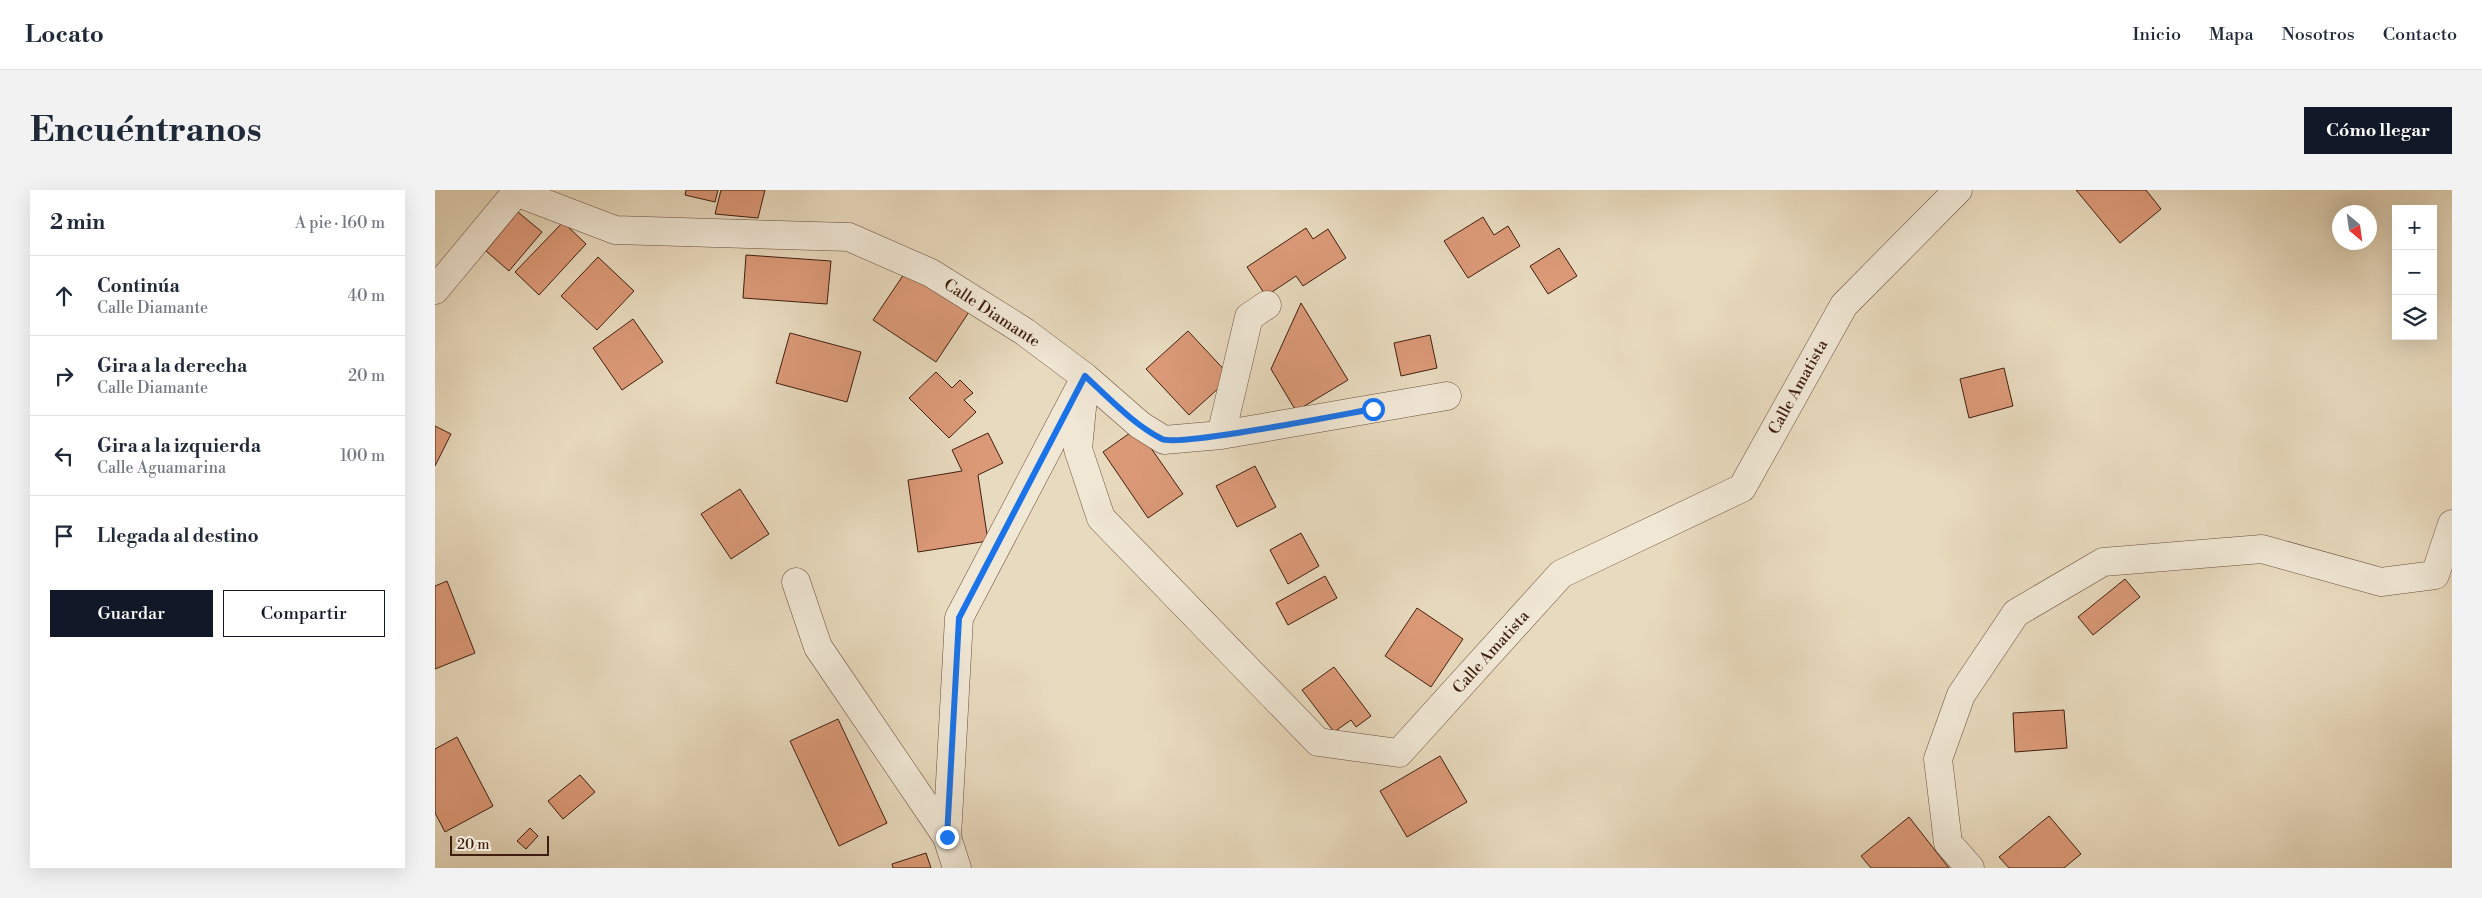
<!DOCTYPE html>
<html lang="es">
<head>
<meta charset="utf-8">
<style>
	:root { --surface:#fff; --page:#f2f2f3; --text:#1f2937; --muted:#747a83; --line:#e0e1e3; --accent:#111827 }
	body { margin:0; font-family:"Libre Bodoni",serif; background:var(--page); color:var(--text) }
	.controls { position:absolute; right:15px; top:15px; display:grid; overflow:hidden; border-radius:0px; box-shadow:0 5px 20px #0002 }
	.controls button { width:45px; height:45px; display:grid; place-items:center; padding:0; border:0; border-bottom:1px solid var(--line); background:var(--surface); color:var(--text); font:25px sans-serif }
	.compass { position:absolute; left:1897px; top:15px; width:45px; height:45px; border-radius:50%; background:var(--surface); box-shadow:0 5px 20px #0002; rotate:151deg }
	.scale { position:absolute; left:15px; bottom:12px; width:99px; box-sizing:border-box; padding-left:5px; border:2px solid #401e0f; border-top:0; font-size:14px; line-height:18px; white-space:nowrap; color:#401e0f; -webkit-text-stroke:4px #f0e7d5; paint-order:stroke }
	.stop { position:absolute; width:15px; height:15px; margin:-11px; border:4px solid #1a73e8; border-radius:50%; background:#fff }
	.stop.end { background:#1a73e8; border-color:#fff; box-shadow:0 1px 5px #0008 }
	.list { margin:0; padding:0; list-style:none }
	h2 { display:flex; justify-content:space-between; align-items:center; height:65px; margin:0; padding:0 20px; font-size:21px }
	h2 small { font-size:16px; font-weight:400; color:var(--muted) }
	.list li { display:grid; grid-template-columns:32px 1fr auto; gap:15px; align-items:center; box-sizing:border-box; height:80px; padding:0 20px; border-top:1px solid var(--line) }
	.list b { display:block; font-size:19px; white-space:nowrap }
	.list p { margin:0; font-size:16px; white-space:nowrap; color:var(--muted) }
	.list em { font-size:16px; font-style:normal; color:var(--muted) }
	.actions { display:flex; gap:10px; padding:15px 20px }
	.actions a { flex:1; padding:11px 0; border:1px solid var(--accent); border-radius:0px; text-align:center; font-size:18px; color:var(--accent) }
	.actions .main { background:var(--accent); color:#fff }
	.icon { flex:none; width:28px; height:28px; fill:none; stroke:currentColor; stroke-width:2; stroke-linecap:round; stroke-linejoin:round }
	.map { position:relative; flex:none; width:2017px; height:678px; overflow:hidden; border-radius:0px }
	header { display:flex; align-items:center; gap:30px; box-sizing:border-box; height:70px; padding:0 25px; background:var(--surface); border-bottom:1px solid var(--line) }
	header strong { font-size:24px }
	nav { display:flex; gap:28px; margin-inline-start:auto; font-size:18px }
	.intro { display:flex; align-items:center; justify-content:space-between; box-sizing:border-box; height:120px; padding:0 30px }
	h1 { margin:0; font-size:35px }
	.button { padding:12px 22px; border-radius:0px; background:var(--accent); color:#fff; font-size:18px; font-weight:700 }
	main { display:flex; gap:30px; padding:0 30px }
	aside { flex:1; background:var(--surface); border-radius:0px; box-shadow:0 5px 20px #0002 }
	.map>svg:first-child { display:block }
	.building { fill:#db9977; stroke:#401e0f }
	.lines { fill:none; stroke-linecap:round; stroke-linejoin:round }
	.minor-casing { stroke:#6a4d3b; stroke-width:29 }
	.minor { stroke:#f0e7d5; stroke-width:28 }
	.route { stroke:#1a73e8; stroke-width:6 }
	.labels { text-anchor:middle; dominant-baseline:central; stroke-width:4.5; stroke-linejoin:round; paint-order:stroke }
	.street-label { font-size:16px; fill:#401e0f; stroke:#f0e7d5 }
</style>
</head>
<body>
<header>
<strong>Locato</strong>
<nav><a>Inicio</a><a>Mapa</a><a>Nosotros</a><a>Contacto</a></nav>
</header>
<div class="intro"><h1>Encuéntranos</h1><a class="button">Cómo llegar</a></div>
<main>
<aside>
<h2>2 min<small>A pie · 160 m</small></h2>
<ul class="list">
<li><svg class="icon" aria-label="ahead" viewBox="0 0 24 24"><path d="M12 20V5M6 11l6-6 6 6"/></svg><div><b>Continúa</b><p>Calle Diamante</p></div><em>40 m</em></li>
<li><svg class="icon" aria-label="right" viewBox="0 0 24 24"><path d="M7 20v-9h11M14 6l5 5-5 5"/></svg><div><b>Gira a la derecha</b><p>Calle Diamante</p></div><em>20 m</em></li>
<li><svg class="icon" aria-label="left" viewBox="0 0 24 24"><path d="M17 20v-9H6M10 6l-5 5 5 5"/></svg><div><b>Gira a la izquierda</b><p>Calle Aguamarina</p></div><em>100 m</em></li>
<li><svg class="icon" aria-label="arrive" viewBox="0 0 24 24"><path d="M6 21V4h12l-3 4 3 4H6"/></svg><div><b>Llegada al destino</b></div></li>
</ul>
<div class="actions"><a class="main">Guardar</a><a>Compartir</a></div>
</aside>
<div class="map">
<svg width="2017" height="678" viewBox="0 0 2017 678">
	<rect width="100%" height="100%" fill="#e8dabe"/>
	<filter id="stains"><feTurbulence type="fractalNoise" baseFrequency=".004" numOctaves="4"/><feColorMatrix values="0 0 0 0 .2 0 0 0 0 .09 0 0 0 0 .02 0 0 0 .5 -.17"/></filter>
	<radialGradient id="worn" r=".72"><stop offset=".6" stop-color="#630" stop-opacity="0"/><stop offset="1" stop-color="#630" stop-opacity=".3"/></radialGradient>
	<path class="building" d="M251 0H283L280 12 250 5Z
		M286 0H330L323 28 280 24Z
		M1641 0H1711L1726 19 1685 53Z
		M83 22 107 42 74 81 51 61Z
		M1048 27 1059 45 1073 36 1085 56 1033 88 1009 51Z
		M128 32 151 54 104 105 80 82Z
		M871 38 878 49 893 39 911 68 868 96 861 86 831 106 812 77Z
		M1124 58 1142 86 1113 104 1095 76Z
		M311 65 396 71 392 114 308 108Z
		M163 67 199 101 162 140 126 106Z
		M471 81 534 122 501 172 438 130Z
		M866 113 913 190 861 221 836 179Z
		M198 129 228 172 187 200 158 158Z
		M753 141 796 187 754 225 711 179Z
		M355 143 426 162 412 212 341 193Z
		M995 145 1002 178 966 186 959 153Z
		M1569 178 1578 216 1534 228 1525 189Z
		M501 182 517 198 525 190 538 203 529 210 541 222 514 248 474 208Z
		M0 236 16 244 0 276Z
		M702 238 748 304 713 328 668 262Z
		M553 243 568 273 543 285 553 351 483 362 473 290 527 281 517 260Z
		M820 276 841 317 802 337 781 296Z
		M305 299 334 344 296 369 266 324Z
		M866 343 884 376 853 394 835 360Z
		M890 386 902 408 853 435 841 413Z
		M1690 389 1705 407 1658 445 1643 427Z
		M12 391 40 463 0 479V396Z
		M982 418 1028 449 996 497 950 466Z
		M899 477 936 526 921 537 916 530 899 542 867 500Z
		M1629 520 1632 558 1580 562 1578 523Z
		M403 529 452 633 404 656 355 551Z
		M22 547 58 616 10 642 0 623V559Z
		M1005 566 1032 612 972 647 945 601Z
		M145 585 160 602 128 629 113 611Z
		M1614 626 1646 664 1629 678H1574L1564 667Z
		M1474 627 1514 678H1436L1426 666Z
		M95 638 103 646 91 659 82 651Z
		M491 663 496 678H458L457 674Z"/>
	<g class="lines">
		<g class="minor-casing">
			<path id="minor" d="M83 3 180 40 414 47 496 83 590 142 650 187 705 235 729 250 786 245 1012 206
				M0 100 83 0
				M650 187 643 259 666 328 883 552 964 563 1126 384 1307 298 1409 115 1523 0
				M786 245 814 127 832 115
				M361 392 383 457 512 647
				M522 678 512 647 524 428 644 199
				M1535 678 1513 653 1503 569 1526 505 1581 423 1668 372 1827 359 1946 392 2000 385 2017 334"/>
		</g>
		<use href="#minor" class="minor"/>
	</g>
	<g class="lines">
		<path class="route" d="M512 647 524 428 650 186C674 208 699 235 727 249 744 257 909 224 938 219"/>
	</g>
	<g class="labels">
		<g class="street-label">
			<text transform="translate(557 123) rotate(33)">Calle Diamante</text>
			<text transform="translate(1363 197) rotate(-61)">Calle Amatista</text>
			<text transform="translate(1056 462) rotate(-48)">Calle Amatista</text>
		</g>
	</g>
	<rect width="100%" height="100%" filter="url(#stains)"/>
	<rect width="100%" height="100%" fill="url(#worn)"/>
</svg>
<div class="controls">
<button>+</button>
<button>−</button>
<button><svg class="icon" aria-label="layers" viewBox="0 0 24 24"><path d="M12 4l9 5-9 5-9-5zM3 14l9 5 9-5"/></svg></button>
</div>
<svg class="compass" viewBox="-18 -18 36 36"><path d="M0-13l5 13h-10z" fill="#e53935"/><path d="M0 13l5-13h-10z" fill="#747a83"/></svg>
<div class="scale">20 m</div>
<div class="stop" style="left:938px;top:219px"></div>
<div class="stop end" style="left:512px;top:647px"></div>
</div>
</main>
</body>
</html>
